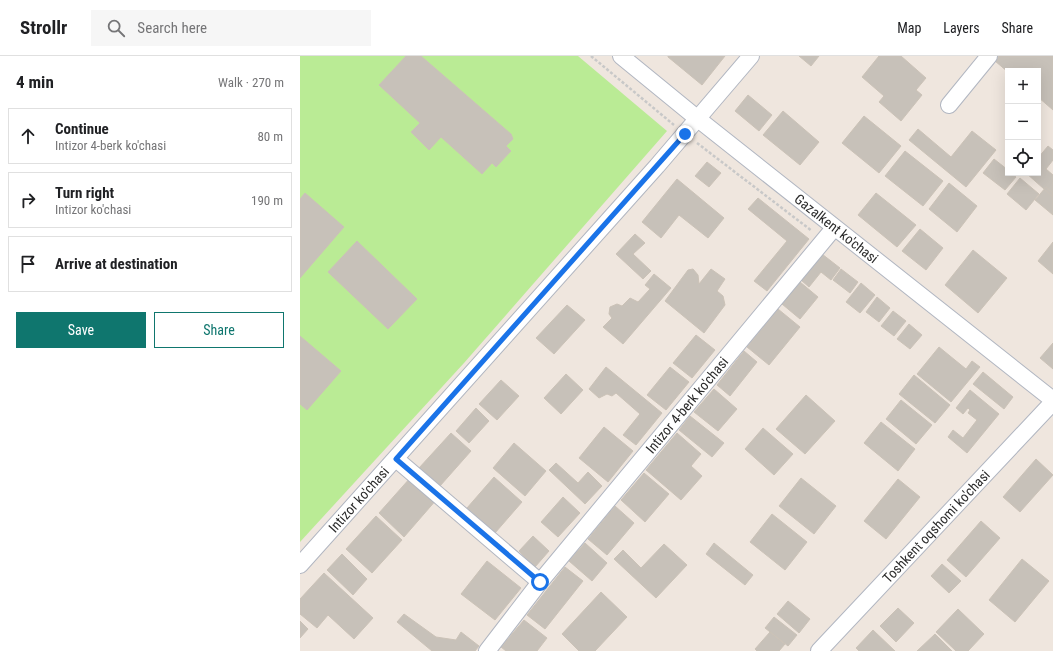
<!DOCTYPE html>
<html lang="en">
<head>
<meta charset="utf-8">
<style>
	:root { --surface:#fff; --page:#f6f6f6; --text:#202124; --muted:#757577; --line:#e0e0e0; --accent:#0f766e }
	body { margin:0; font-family:"Roboto Condensed",sans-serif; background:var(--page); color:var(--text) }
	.controls { position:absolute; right:12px; top:12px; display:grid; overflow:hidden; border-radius:0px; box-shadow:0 4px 16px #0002 }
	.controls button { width:36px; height:36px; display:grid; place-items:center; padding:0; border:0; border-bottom:1px solid var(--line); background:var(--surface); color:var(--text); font:20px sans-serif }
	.stop { position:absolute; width:12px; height:12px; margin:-9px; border:3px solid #1a73e8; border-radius:50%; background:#fff }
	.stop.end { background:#1a73e8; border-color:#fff; box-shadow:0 1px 4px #0008 }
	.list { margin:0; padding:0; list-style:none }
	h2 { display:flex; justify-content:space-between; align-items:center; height:52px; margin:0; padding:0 16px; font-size:17px }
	h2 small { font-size:13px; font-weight:400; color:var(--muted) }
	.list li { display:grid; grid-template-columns:26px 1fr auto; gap:12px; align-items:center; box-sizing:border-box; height:56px; margin:0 8px 8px; padding:0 8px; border:1px solid var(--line); border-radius:0px }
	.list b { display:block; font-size:15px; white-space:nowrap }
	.list p { margin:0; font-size:13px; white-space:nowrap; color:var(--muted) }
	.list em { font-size:13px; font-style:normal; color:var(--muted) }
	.actions { display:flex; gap:8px; padding:12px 16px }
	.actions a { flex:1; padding:9px 0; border:1px solid var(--accent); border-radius:0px; text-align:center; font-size:14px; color:var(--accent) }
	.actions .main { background:var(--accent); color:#fff }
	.icon { flex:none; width:22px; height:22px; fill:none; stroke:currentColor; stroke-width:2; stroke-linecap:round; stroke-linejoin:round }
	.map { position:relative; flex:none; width:753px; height:595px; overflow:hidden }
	header { display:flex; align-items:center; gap:24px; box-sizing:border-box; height:56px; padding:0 20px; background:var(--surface); border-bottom:1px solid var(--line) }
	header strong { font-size:19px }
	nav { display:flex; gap:22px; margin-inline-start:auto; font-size:14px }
	.search { width:280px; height:36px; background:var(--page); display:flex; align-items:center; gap:10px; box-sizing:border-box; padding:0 14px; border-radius:0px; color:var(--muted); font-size:15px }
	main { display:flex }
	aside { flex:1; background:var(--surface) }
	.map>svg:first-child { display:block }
	.green { fill:#baeb95 }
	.building { fill:#c7c1b9; stroke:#cbc2b7 }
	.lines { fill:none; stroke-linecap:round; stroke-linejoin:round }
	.minor-casing { stroke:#b1b6c1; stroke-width:18 }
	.path { stroke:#c8c8c8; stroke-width:2.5; stroke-dasharray:3 2; stroke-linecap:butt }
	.minor { stroke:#fff; stroke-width:16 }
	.route { stroke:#1a73e8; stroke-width:5 }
	.labels { text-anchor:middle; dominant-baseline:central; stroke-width:3; stroke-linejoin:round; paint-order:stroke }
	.street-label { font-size:14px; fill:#2c2c2c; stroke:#fff }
</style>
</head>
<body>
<header>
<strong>Strollr</strong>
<div class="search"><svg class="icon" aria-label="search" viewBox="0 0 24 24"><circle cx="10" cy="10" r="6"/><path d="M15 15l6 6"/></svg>Search here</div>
<nav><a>Map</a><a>Layers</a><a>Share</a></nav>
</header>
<main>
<aside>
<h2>4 min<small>Walk · 270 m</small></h2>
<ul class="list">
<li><svg class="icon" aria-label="ahead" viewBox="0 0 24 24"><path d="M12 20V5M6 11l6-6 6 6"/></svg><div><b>Continue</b><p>Intizor 4-berk ko'chasi</p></div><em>80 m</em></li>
<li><svg class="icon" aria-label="right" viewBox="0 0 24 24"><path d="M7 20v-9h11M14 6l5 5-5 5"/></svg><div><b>Turn right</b><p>Intizor ko'chasi</p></div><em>190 m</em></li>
<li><svg class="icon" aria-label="arrive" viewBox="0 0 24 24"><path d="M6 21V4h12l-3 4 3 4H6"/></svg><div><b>Arrive at destination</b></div></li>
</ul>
<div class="actions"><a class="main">Save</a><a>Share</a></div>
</aside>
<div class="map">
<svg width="753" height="595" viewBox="0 0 753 595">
	<rect width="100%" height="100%" fill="#efe6de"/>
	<path class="green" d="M0 0H278L367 75 164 307 0 486Z"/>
	<path class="building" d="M106 0H121L211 78 213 83 206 90 211 95 196 111 192 107 182 118 141 81 129 94 111 76 120 67 79 29Z
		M368 0H425L402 29 368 1Z
		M499 0H519L511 10Z
		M579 0H601L626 22 616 34 622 39 601 65 579 46 584 40 562 21Z
		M699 0H753V54L738 41V15H708V16L695 5Z
		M448 39 472 59 459 75 435 55Z
		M483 55 519 86 500 109 463 79Z
		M564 60 601 90 579 117 542 87Z
		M618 73 651 101 672 75 696 94 666 131 609 84Z
		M748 90 753 94V104L746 113 753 119V141L726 117H738V102Z
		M605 95 643 125 623 150 585 120Z
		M694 103 708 114V117H711L716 121 705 134 683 117Z
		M407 106 421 117 409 131 395 120Z
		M720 122 739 138 726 154 707 138Z
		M377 123 424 162 408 182 379 159 361 182 342 166Z
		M649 127 677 150 657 176 629 153Z
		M746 131 753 137V159L735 144Z
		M5 137 44 171 0 222V143Z
		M576 137 616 169 597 191 558 159Z
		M458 142 509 183 467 235 454 225 487 185 448 153Z
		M620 173 643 192 626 214 602 195Z
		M335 178 345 187 333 198 351 215 343 223 316 198Z
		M57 185 117 243 88 273 28 216Z
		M753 186V218L738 205Z
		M673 194 707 222 678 257 645 229Z
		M522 198 540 212 531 224 521 216 509 231 501 224Z
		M393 213 398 219 399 228 411 213 425 223 417 235 423 240 425 249 404 277 365 245 388 214Z
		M541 213 558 226 550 237 533 224Z
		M354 218 371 232 323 288 303 271 312 262 309 258 310 251 317 248 322 250 330 242 338 246 350 233 345 229Z
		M500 226 518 241 500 263 482 248Z
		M561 227 575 239 560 257 546 246Z
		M577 241 590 252 579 266 566 256Z
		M267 249 285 264 254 298 236 282Z
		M478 253 500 271 469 309 447 291Z
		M593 255 606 265 594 280 581 270Z
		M609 268 622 279 610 293 597 283Z
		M396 279 415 294 392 322 373 307Z
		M0 280 41 315 7 354 0 348Z
		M753 287V313L740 302Z
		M639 291 666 313 672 305 680 311 651 346 617 318Z
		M444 295 457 306 430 340 417 329Z
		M306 311 362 357 336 389 323 379 340 358 316 337 312 340 307 338 299 342 289 333Z
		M370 311 389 326 366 354 347 339Z
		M683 316 713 341 704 353 673 328Z
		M266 318 283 334 261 358 244 342Z
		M614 319 650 349 635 367 599 338Z
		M201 324 219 340 197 364 179 348Z
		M414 333 437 353 418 375 394 356Z
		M670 334 699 358 667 397 648 381 653 374 663 382 677 364 668 357 670 354 668 352 663 358 656 352Z
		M506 339 535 365 505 398 476 373Z
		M601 344 632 369 616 388 586 363Z
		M176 352 189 365 169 387 156 375Z
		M390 360 424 387 412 401 379 374Z
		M581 366 615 393 598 415 564 387Z
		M304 371 333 395 308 426 279 402Z
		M463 372 493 398 474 419 445 393Z
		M151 377 171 395 140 430 119 412Z
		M377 377 401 398 391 410 402 420 381 444 346 414Z
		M214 387 246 415 225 440 193 412Z
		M736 403 753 419 720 456 703 441Z
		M256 407 278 427 288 416 302 430 285 448 249 414Z
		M344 417 369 438 345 466 321 444Z
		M111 421 137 443 104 481 79 457Z
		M194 421 222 446 195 477 167 452Z
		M501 422 536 450 514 478 479 450Z
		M598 423 620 441 586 483 564 465Z
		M263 441 280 457 258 481 241 466Z
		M315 450 334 467 307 499 288 483Z
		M472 458 507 486 485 514 450 486Z
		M76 460 102 484 72 517 46 493Z
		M681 465 700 482 666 521 647 504Z
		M233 480 249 495 235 511 219 495Z
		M285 487 307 507 292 525 269 505Z
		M414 487 453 519 445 529 406 498Z
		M364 488 387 509 356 542 314 503 323 494 341 512Z
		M42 498 67 523 53 539 27 514Z
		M722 503 749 525 715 566 689 544Z
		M187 505 221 532 195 564 161 538Z
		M642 508 661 525 649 537 631 520Z
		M265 511 283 525 245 573 227 559Z
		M24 517 73 562 54 583 28 559 17 572 0 558V543Z
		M301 536 327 561 295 595H279L262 578Z
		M488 545 510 563 499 577 477 558Z
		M598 552 614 567 596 586 580 570Z
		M658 553 684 578 668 595H656L636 576Z
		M104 558 136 581 156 584 161 576 179 590 175 595H132L97 566Z
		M474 561 497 579 488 590 465 572Z
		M224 564 247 582 237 595H206L201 591Z
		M0 565 8 573 0 582Z
		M573 574 595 595H559L556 592Z
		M470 576 485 588 479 595H457L455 593Z
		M635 578 652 595H617Z"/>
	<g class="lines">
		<g class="minor-casing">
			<g id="minor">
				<path id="s1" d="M321 0 398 63 753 344"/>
				<path d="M649 49 689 0"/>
				<path d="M96 403 240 526"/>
				<path id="s2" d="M0 509 357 110 451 0"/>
				<path id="s3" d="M187 595 240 526 534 172"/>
				<path id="s4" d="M519 595 753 346"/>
			</g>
		</g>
		<path class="path" d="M291 0 374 69
			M397 87 512 175"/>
		<use href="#minor" class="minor"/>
	</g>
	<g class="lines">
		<path class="route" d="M240 526 96 403 385 78"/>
	</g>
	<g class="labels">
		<g class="street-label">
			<text stroke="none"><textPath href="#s1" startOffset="276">Gazalkent ko'chasi</textPath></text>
			<text stroke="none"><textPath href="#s3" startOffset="317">Intizor 4-berk ko'chasi</textPath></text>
			<text stroke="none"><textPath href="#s2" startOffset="88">Intizor ko'chasi</textPath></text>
			<text stroke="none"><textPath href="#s4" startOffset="171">Toshkent oqshomi ko'chasi</textPath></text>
		</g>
	</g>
</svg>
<div class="controls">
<button>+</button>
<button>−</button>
<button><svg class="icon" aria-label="locate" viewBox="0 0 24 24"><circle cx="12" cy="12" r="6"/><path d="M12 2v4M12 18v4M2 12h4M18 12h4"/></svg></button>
</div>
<div class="stop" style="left:240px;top:526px"></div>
<div class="stop end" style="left:385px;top:78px"></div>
</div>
</main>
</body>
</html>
